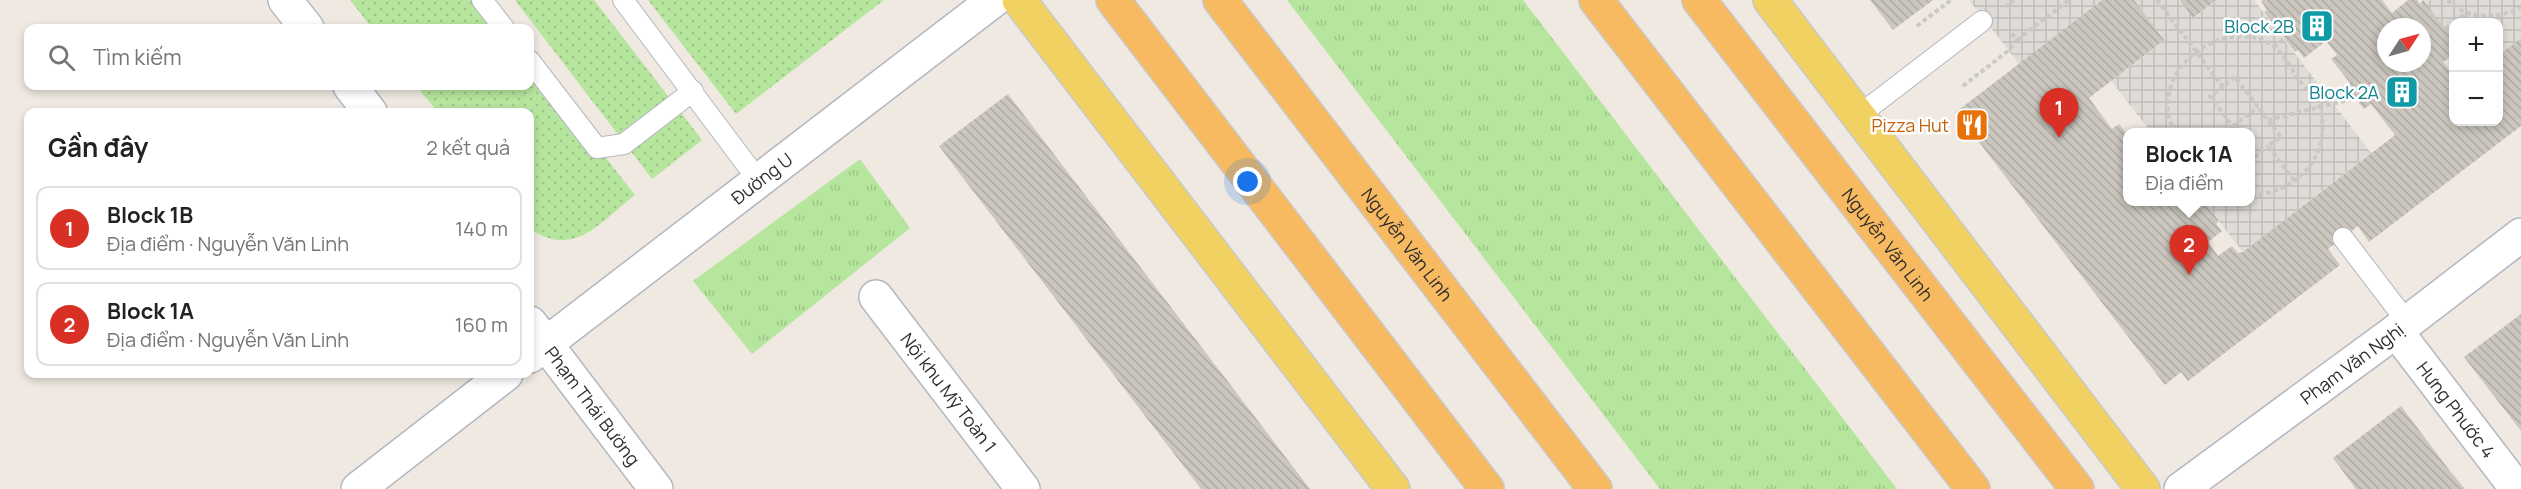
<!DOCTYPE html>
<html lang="vi">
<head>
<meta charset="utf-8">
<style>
	:root { --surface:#fff; --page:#f2f2f2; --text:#222; --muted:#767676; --line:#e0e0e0; --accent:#d93025 }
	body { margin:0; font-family:Manrope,sans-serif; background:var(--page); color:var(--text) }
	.controls { position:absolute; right:18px; top:18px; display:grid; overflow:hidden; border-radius:12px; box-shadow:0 3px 9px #0003 }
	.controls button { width:54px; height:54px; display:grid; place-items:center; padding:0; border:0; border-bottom:2px solid var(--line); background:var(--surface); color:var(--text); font:30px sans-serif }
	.compass { position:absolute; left:2377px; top:18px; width:54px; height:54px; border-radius:50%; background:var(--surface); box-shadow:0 3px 9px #0003; rotate:54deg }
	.you { position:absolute; left:1248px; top:182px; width:21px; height:21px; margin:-15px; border:4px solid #fff; border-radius:50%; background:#1a73e8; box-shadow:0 0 0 9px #1a73e833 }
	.badge { display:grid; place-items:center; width:39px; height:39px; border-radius:50%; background:var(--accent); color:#fff; font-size:20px; font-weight:700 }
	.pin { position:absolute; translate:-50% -50px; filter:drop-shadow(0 2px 3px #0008) }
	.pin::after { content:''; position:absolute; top:32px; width:21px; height:18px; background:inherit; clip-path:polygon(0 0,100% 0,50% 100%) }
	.popup { position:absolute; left:2123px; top:128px; width:132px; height:78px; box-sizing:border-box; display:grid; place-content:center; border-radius:12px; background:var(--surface); filter:drop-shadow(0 2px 4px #0005); font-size:20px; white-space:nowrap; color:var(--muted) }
	.popup b { font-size:22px; color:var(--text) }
	.popup::after { content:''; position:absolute; left:50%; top:100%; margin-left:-12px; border:12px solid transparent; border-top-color:var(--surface) }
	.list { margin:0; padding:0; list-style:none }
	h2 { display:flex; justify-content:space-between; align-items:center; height:78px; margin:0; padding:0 24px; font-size:26px }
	h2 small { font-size:20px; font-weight:400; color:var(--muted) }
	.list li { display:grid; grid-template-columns:39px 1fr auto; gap:18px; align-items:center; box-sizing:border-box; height:84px; margin:0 12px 12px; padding:0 12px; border:2px solid var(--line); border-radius:12px }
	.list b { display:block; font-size:22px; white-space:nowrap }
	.list p { margin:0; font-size:20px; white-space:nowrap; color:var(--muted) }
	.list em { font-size:20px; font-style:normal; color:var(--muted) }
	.icon { flex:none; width:33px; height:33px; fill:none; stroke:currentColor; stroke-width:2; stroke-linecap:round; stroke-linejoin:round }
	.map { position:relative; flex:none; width:2521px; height:489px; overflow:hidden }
	.search { position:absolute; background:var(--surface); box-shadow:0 3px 9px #0003; left:24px; top:24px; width:510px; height:66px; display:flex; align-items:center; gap:15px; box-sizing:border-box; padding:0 21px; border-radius:12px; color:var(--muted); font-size:22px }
	.panel { position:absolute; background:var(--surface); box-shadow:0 3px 9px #0003; left:24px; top:108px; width:510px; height:270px; border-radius:12px }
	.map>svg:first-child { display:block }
	.grass { fill:url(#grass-dots) }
	.park { fill:url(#park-tufts) }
	.plaza { fill:url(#plaza-grid) }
	.building { fill:url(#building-back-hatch); fill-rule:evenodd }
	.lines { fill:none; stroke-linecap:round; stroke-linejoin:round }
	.service-casing { stroke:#b4b7c1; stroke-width:22 }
	.minor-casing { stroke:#b4b7c1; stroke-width:36 }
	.primary-casing { stroke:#c9c9c9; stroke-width:36 }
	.trunk-casing { stroke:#c9c9c9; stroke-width:36 }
	.path { stroke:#c9c9c9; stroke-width:4; stroke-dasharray:4.5 3; stroke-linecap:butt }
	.service { stroke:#fff; stroke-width:20 }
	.minor { stroke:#fff; stroke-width:33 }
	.primary { stroke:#f2d163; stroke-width:33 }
	.trunk { stroke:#f8ba60; stroke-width:33 }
	.labels { text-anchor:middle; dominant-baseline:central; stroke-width:5; stroke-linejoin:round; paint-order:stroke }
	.culture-label { font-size:18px; fill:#0d838f; stroke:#fff; text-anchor:end }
	.food-label { font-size:18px; fill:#c56008; stroke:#fff; text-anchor:end }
	.street-label { font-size:18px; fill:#2e2e2e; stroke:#fff }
</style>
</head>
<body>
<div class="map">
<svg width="2521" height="489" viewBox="0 0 2521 489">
	<defs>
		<pattern id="grass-dots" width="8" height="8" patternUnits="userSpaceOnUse" patternTransform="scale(1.5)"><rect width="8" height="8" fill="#b6e59e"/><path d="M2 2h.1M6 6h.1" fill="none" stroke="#9dc588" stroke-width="1.8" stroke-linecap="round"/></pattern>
		<pattern id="park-tufts" width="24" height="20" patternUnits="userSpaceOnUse" patternTransform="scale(1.5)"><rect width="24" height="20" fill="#b6e59e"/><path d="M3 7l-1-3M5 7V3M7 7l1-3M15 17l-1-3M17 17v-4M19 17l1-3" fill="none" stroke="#9dc588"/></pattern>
		<pattern id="plaza-grid" width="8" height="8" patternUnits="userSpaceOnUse" patternTransform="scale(1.5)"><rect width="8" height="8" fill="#dfdcd8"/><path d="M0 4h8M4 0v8" fill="none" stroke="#c0bdba"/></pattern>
		<pattern id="building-back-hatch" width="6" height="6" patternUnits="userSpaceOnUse" patternTransform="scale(1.5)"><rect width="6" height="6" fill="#cbc7bf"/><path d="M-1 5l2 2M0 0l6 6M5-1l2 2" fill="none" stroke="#afaba4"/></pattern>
	</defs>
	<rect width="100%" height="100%" fill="#efe9e1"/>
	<path class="grass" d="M350 0H481L504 28H372Z
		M515 0H594L702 140 652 179Z
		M648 0H884L736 114Z
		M530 61 635 195C600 222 575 259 530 229V112H438L416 86H530Z"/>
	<path class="park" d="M1287 0H1523L1897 489H1660Z
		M860 159 910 228 752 354 693 281Z"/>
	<path class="plaza" d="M1969 0H2102L2019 64Z
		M2134 0H2180L2194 18 2216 0H2254L2371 153 2243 252 2204 202H2250V132H2151L2111 81 2164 40Z
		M2423 0H2521V38L2499 56 2498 22H2454L2453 40Z"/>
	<path class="building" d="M1870 0H1933L1893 30Z
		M2102 0H2134L2164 40 2089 98 2112 129 2119 124 2128 135V202H2204L2219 221 2216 224 2222 231 2208 242 2218 256 2232 246 2238 253 2243 252 2395 135 2371 104 2364 109 2346 86 2350 83 2331 59 2337 55 2326 41 2304 58 2298 50 2295 52 2264 12 2267 10 2261 1 2263 0H2382L2392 13 2408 0H2417L2420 4 2423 0 2454 40 2450 44 2454 48V55L2443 62 2454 76V122H2498V56L2521 38V126L2369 242 2358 226 2328 249 2340 265 2188 381 2181 372 2165 385 1956 112ZM2386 27H2422V63H2386Z
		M2180 0H2216L2193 18Z
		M1008 94 1050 149 1310 489H1201L960 174 939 146Z
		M2521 314V431L2464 357Z
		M2401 406 2450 471 2465 489H2356L2333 458Z"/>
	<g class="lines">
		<g class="service-casing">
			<path id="service" d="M482 0 504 28
				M623 0 758 180
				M530 61 597 148 624 144 693 91
				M1858 116 1982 21
				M2343 238 2407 322"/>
		</g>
		<g class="minor-casing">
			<g id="minor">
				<path d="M285 0 307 28"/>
				<path d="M350 86 370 112"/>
				<path id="s1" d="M876 297 1023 489"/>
				<path id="s2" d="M530 323 656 489"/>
				<path id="s3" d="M2396 331 2517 489"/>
				<path id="s4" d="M530 356 994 0"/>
				<path d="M358 489 506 374"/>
				<path id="s5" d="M2181 489 2396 331 2521 235"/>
			</g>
		</g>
		<g class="primary-casing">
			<path id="primary" d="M1019 0 1393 489
				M1770 0 2143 489"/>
		</g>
		<g class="trunk-casing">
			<g id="trunk">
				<path d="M1113 0 1487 489"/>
				<path id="s6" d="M1220 0 1595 489"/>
				<path d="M1596 0 1973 489"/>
				<path id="s7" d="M1699 0 2077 489"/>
			</g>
		</g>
		<path class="path" d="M2157 0 2223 87 2235 77 2281 137 2268 146 2295 182
			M2448 0C2463 20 2502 19 2521 7
			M2005 7 2014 0
			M2454 22 2468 12
			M1917 26 1951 0
			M2445 29 2454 23
			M2017 40 2069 0
			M2274 47 2284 39
			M1963 86 2008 51 2017 40 2010 31
			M2223 87 2210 96 2237 132
			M2268 120 2356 98
			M2233 126 2258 107
			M2176 132C2164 118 2167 92 2175 76 2192 44 2242 22 2274 47 2284 54 2292 70 2299 80 2306 88 2318 99 2320 109 2333 157 2295 193 2250 196
			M2215 132 2234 128
			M2250 149 2256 156 2268 146"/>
		<use href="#service" class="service"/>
		<use href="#minor" class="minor"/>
		<use href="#primary" class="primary"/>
		<use href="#trunk" class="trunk"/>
	</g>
	<defs>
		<g id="building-square" transform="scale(1.725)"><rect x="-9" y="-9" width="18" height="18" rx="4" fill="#0f9aa8" stroke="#fff"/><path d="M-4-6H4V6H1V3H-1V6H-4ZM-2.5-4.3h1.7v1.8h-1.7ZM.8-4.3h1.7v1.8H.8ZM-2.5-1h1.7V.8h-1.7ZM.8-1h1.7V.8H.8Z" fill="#fff"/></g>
		<g id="restaurant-square" transform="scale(1.725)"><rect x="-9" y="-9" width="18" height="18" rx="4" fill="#e8710a" stroke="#fff"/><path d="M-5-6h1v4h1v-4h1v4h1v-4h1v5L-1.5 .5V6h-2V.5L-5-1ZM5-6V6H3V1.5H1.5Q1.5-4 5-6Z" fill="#fff"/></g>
	</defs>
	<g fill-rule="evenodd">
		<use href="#building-square" x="2317" y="26"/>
		<use href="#building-square" x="2402" y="92"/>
		<use href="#restaurant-square" x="1972" y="125"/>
	</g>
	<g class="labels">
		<g class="culture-label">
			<text x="2294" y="26">Block 2B</text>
			<text x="2379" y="92">Block 2A</text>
		</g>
		<g class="food-label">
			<text x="1949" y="125">Pizza Hut</text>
		</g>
		<g class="street-label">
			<text stroke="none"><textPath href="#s4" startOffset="292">Đường U</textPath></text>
			<text stroke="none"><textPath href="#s6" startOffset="308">Nguyễn Văn Linh</textPath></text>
			<text stroke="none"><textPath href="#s7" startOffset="309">Nguyễn Văn Linh</textPath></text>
			<text stroke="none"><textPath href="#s5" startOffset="212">Phạm Văn Nghị</textPath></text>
			<text stroke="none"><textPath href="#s1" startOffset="120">Nội khu Mỹ Toàn 1</textPath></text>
			<text stroke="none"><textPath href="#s2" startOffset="104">Phạm Thái Bường</textPath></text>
			<text stroke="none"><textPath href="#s3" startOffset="99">Hưng Phước 4</textPath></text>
		</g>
	</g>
</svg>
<div class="controls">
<button>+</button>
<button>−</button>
</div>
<svg class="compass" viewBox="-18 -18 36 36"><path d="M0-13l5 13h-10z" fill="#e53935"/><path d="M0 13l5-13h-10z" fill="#767676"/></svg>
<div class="you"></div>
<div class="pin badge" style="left:2059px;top:138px">1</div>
<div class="pin badge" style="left:2189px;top:275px">2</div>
<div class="popup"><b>Block 1A</b>Địa điểm</div>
<div class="search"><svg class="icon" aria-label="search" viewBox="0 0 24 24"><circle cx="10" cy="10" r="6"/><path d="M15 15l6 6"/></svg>Tìm kiếm</div>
<section class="panel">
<h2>Gần đây<small>2 kết quả</small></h2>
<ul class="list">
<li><span class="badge">1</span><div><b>Block 1B</b><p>Địa điểm · Nguyễn Văn Linh</p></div><em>140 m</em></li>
<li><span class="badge">2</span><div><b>Block 1A</b><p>Địa điểm · Nguyễn Văn Linh</p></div><em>160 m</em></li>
</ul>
</section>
</div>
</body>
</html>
